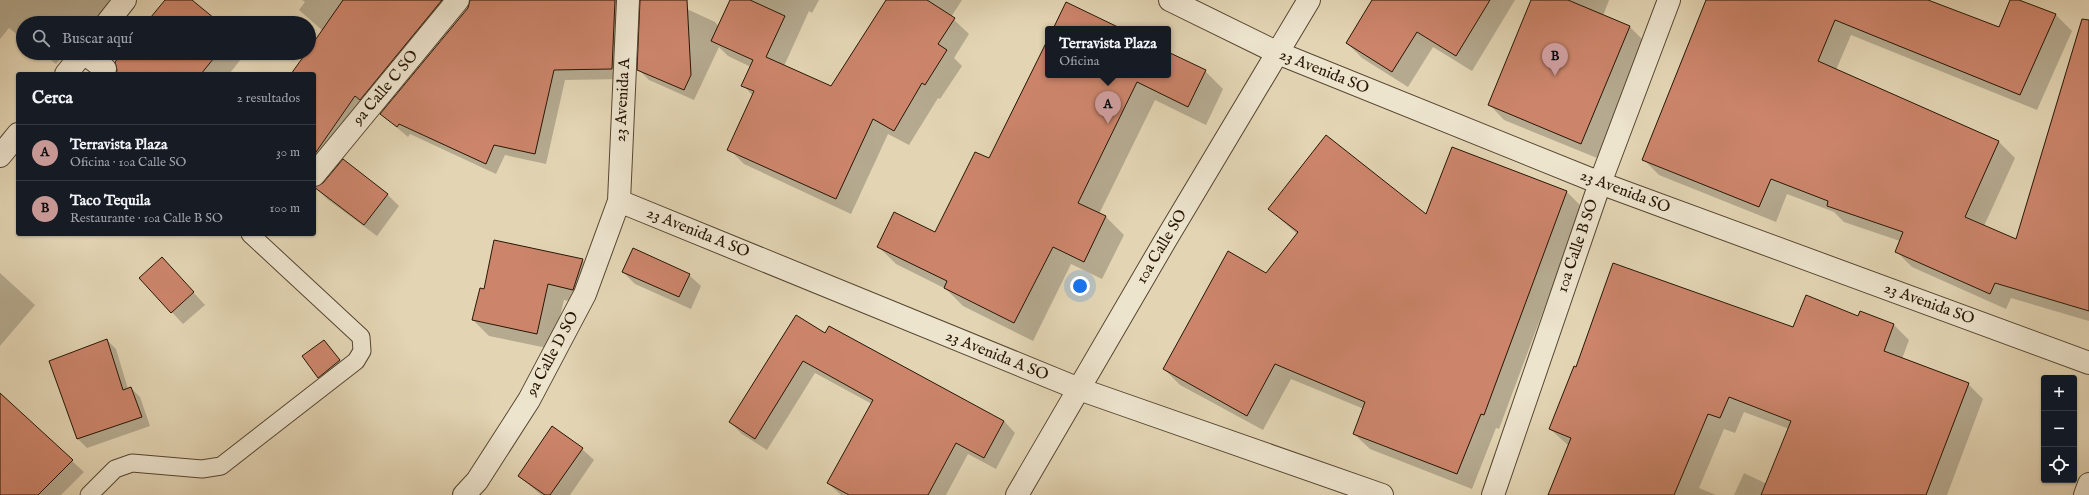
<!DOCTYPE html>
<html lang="es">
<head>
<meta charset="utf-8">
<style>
	:root { --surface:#171b24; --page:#20242c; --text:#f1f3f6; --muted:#9ea1a6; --line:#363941; --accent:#c59692 }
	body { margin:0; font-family:"IM FELL English",serif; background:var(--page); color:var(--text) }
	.controls { position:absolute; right:12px; bottom:12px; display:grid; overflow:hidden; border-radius:4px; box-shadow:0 1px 3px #0004 }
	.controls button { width:36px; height:36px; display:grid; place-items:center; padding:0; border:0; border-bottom:1px solid var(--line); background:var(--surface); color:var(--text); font:20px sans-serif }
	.you { position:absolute; left:1080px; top:286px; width:14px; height:14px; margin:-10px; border:3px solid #fff; border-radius:50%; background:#1a73e8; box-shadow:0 0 0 6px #1a73e833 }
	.badge { display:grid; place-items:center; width:26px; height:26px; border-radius:50%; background:var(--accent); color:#111; font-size:13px; font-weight:700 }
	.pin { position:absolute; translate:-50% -33px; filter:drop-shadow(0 1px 2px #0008) }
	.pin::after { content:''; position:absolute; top:21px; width:14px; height:12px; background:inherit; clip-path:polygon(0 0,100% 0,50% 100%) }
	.popup { position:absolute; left:1045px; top:26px; width:126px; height:52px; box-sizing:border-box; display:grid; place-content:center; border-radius:4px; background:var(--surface); filter:drop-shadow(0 1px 3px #0005); font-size:13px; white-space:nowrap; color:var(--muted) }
	.popup b { font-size:15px; color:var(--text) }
	.popup::after { content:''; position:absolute; left:50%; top:100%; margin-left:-8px; border:8px solid transparent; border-top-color:var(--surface) }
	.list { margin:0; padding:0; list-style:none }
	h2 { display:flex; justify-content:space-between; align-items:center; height:52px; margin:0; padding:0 16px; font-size:17px }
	h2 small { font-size:13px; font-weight:400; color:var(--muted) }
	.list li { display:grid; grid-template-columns:26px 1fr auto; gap:12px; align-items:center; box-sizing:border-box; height:56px; padding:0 16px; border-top:1px solid var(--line) }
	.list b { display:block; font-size:15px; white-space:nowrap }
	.list p { margin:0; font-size:13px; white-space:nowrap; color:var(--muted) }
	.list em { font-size:13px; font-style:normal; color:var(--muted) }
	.icon { flex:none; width:22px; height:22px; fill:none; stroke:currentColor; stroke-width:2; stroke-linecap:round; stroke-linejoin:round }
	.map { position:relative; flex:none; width:2089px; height:495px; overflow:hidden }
	.search { position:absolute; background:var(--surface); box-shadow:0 1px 3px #0004; left:16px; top:16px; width:300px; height:44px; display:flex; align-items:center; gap:10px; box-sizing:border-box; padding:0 14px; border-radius:22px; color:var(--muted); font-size:15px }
	.panel { position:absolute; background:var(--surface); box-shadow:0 1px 3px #0004; left:16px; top:72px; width:300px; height:164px; border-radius:4px }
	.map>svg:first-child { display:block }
	.shadow { fill:#0003 }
	.building { fill:#cc856b; stroke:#271605 }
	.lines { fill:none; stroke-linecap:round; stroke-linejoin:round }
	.service-casing { stroke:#564631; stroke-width:19 }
	.minor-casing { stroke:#564631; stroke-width:24 }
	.tertiary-casing { stroke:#564631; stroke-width:24 }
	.service { stroke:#ede4ce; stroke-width:17 }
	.minor { stroke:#ede4ce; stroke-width:22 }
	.tertiary { stroke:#ede4ce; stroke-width:22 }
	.labels { text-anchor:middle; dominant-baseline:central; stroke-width:4; stroke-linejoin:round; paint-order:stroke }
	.street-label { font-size:16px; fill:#271605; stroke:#ede4ce }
</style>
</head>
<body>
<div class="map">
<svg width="2089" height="495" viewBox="0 0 2089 495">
	<rect width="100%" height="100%" fill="#e3d5b4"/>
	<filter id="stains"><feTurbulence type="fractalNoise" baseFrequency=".005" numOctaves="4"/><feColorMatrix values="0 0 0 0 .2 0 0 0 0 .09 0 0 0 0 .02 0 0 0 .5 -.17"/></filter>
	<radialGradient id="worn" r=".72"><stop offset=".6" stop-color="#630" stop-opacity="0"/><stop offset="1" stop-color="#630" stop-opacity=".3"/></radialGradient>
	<path class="shadow" d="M0 0H116L99 23H23V39L9 28 0 39Z
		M302 0H462L314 179V74H293L323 31 299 10 305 2Z
		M471 0H632L623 79 565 80 546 164 505 155 496 174 410 134 408 137 381 114 469 8Z
		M685 0 687 9 715 22 719 27 731 0H819L812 13 809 11 784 66 831 87 887 0H962L951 17 969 34 954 58 962 66 940 99 938 98 909 145 888 134 851 214 744 164 729 149 753 96 743 85 751 67 728 56 719 47 694 100 649 80 638 69Z
		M1373 0H1515L1472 71 1433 47 1408 87 1362 58 1347 43Z
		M1532 0H1609L1603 16 1630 27 1645 42 1597 158 1504 120 1489 104Z
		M1719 0H1925L1999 29 2011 0H2016L2056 15 2072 31 2037 110 1851 35 1836 70 1999 142 2015 158 1984 226 2017 241 2089 69V321L2011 298 2006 309 1912 267 1896 251 1900 241 1844 222 1834 212 1787 194 1776 222 1659 175 1643 159Z
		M1048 41V75H1168V53L1205 71 1223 89 1206 125 1155 100 1099 214 1106 217 1124 235 1102 279 1071 264 1033 341 963 306 946 289 896 264 878 246 935 234 989 160Z
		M42 53H65L56 64Z
		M123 53H246L229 74H120Z
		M1453 149 1567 192 1582 207 1499 429 1496 428 1472 489 1370 449 1354 434 1364 409 1291 379 1263 430 1180 385 1164 369 1267 274 1297 234 1269 209 1426 215Z
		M343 161 388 195 399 206 377 236 327 199 316 188 324 184Z
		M162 258 205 305 183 324 140 278Z
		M582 260 598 276 589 305 564 300 552 349 489 336 473 320 484 290Z
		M623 272 689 275 701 286 691 309 635 284Z
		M0 273 35 305 0 346Z
		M1860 312 1894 325 1909 340 1902 359 1968 384 1983 399 1947 495H1734L1744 473 1767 484 1789 429 1744 412 1735 433 1724 429 1699 488 1716 495H1549L1569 446 1550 429 1794 328 1859 317Z
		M826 335 1004 421 1015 433 996 469 968 454 946 495H841L828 483 872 404 815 373 767 450 742 434 730 422Z
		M107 340 116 349 128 389 131 388 140 397 150 426 87 448 78 439 50 361Z
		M324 341 346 367 325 383 319 377Z
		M0 395 84 472 61 495H0Z
		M582 449 594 460 570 495H541L519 476Z"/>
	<path class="building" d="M165 0H192L220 23H146Z
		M343 0H442L360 100 355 96 314 155V74H291L306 53H309V49Z
		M470 0H615L612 69 554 70 535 154 494 145 486 164 399 124 397 127 380 114 468 8Z
		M640 0H687L691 75 684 90 637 70Z
		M730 0H750L785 16 766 57 831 86 886 0H927L955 18 938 44 947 50 925 85 922 83 894 131 873 119 836 199 727 150 754 91 741 86 753 60 711 41Z
		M1372 0H1490L1456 56 1417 32 1392 72 1346 43Z
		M1531 0H1568L1630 26 1581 144 1488 105Z
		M1706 0H1928L1999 27 2010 0H2019L2056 14 2020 95 1835 20 1818 61 1999 141 1965 217 2016 239 2082 19 2089 20V311L1995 283 1990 294 1895 252 1903 232 1827 206 1828 201 1771 179 1759 207 1642 160Z
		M1066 2 1122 29H1053Z
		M1048 39V75H1168V52L1206 70 1188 107 1137 82 1078 203 1106 216 1084 262 1053 247 1014 323 944 288 947 281 877 247 894 212 935 232 975 152 989 158Z
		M122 53H218L201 74H116L117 70 115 62Z
		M1326 135 1426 214 1452 147 1567 191 1484 415 1481 414 1457 474 1353 434 1365 402 1275 364 1247 416 1163 369 1228 251 1266 273 1298 232 1268 209Z
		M343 159 388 194 364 225 314 187 323 183Z
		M494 240 583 259 573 290 548 284 537 334 472 320 480 288 484 289Z
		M633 248 690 274 679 297 622 272Z
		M162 257 194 292 171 313 139 278Z
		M1613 263 1793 327 1806 295 1858 316 1860 311 1894 324 1884 351 1969 383 1926 495H1761L1791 421 1729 397 1720 418 1708 414 1674 495H1548L1571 438 1549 429 1574 366 1576 367Z
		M796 315 825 333 829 326 1004 421 984 458 956 443 928 495H849L827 483 873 400 803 361 755 439 729 422Z
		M107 339 123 390 131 387 142 417 77 439 49 361Z
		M324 340 340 360 318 378 302 356Z
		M0 393 73 460 38 495H0Z
		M552 426 583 448 550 495H545L518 476Z"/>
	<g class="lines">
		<g class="service-casing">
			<path id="service" d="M89 495 115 469 132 463 202 469 221 466 356 361 362 351 361 337 250 234"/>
		</g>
		<g class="minor-casing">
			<path id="minor" d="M1170 0 1278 53 1600 183 2089 363
				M107 23 125 0
				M84 53 105 69
				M66 74 83 53
				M0 156 18 134
				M314 175 458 0
				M619 201 1079 389 1382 495
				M464 495 477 481 529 400 585 294 619 201 628 0
				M1493 495 1600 183 1669 0
				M2085 495 2089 484"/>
		</g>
		<g class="tertiary-casing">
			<path id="tertiary" d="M1017 495 1165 241 1309 0"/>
		</g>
		<use href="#service" class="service"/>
		<use href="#minor" class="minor"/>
		<use href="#tertiary" class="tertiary"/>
	</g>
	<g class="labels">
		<g class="street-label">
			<text transform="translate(1324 72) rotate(22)">23 Avenida SO</text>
			<text transform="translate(386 88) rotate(-50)">9a Calle C SO</text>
			<text transform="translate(623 100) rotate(-87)">23 Avenida A</text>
			<text transform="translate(1625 192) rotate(21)">23 Avenida SO</text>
			<text transform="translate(698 233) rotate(22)">23 Avenida A SO</text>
			<text transform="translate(1578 246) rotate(-71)">10a Calle B SO</text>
			<text transform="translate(1162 247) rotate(-59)">10a Calle SO</text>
			<text transform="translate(1929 304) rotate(20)">23 Avenida SO</text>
			<text transform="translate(553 354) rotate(-62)">9a Calle D SO</text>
			<text transform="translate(997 356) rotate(22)">23 Avenida A SO</text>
		</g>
	</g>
	<rect width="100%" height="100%" filter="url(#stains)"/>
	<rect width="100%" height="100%" fill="url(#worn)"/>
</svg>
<div class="controls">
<button>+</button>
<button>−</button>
<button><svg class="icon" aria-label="locate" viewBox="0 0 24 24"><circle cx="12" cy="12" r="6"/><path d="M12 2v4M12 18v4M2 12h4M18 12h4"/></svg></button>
</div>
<div class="you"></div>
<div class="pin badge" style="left:1108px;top:124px">A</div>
<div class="popup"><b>Terravista Plaza</b>Oficina</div>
<div class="pin badge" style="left:1555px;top:76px">B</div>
<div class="search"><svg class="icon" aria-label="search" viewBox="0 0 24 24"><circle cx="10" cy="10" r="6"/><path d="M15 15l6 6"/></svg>Buscar aquí</div>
<section class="panel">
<h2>Cerca<small>2 resultados</small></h2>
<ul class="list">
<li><span class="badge">A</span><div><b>Terravista Plaza</b><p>Oficina · 10a Calle SO</p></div><em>30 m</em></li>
<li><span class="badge">B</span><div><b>Taco Tequila</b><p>Restaurante · 10a Calle B SO</p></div><em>100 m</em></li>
</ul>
</section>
</div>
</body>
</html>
